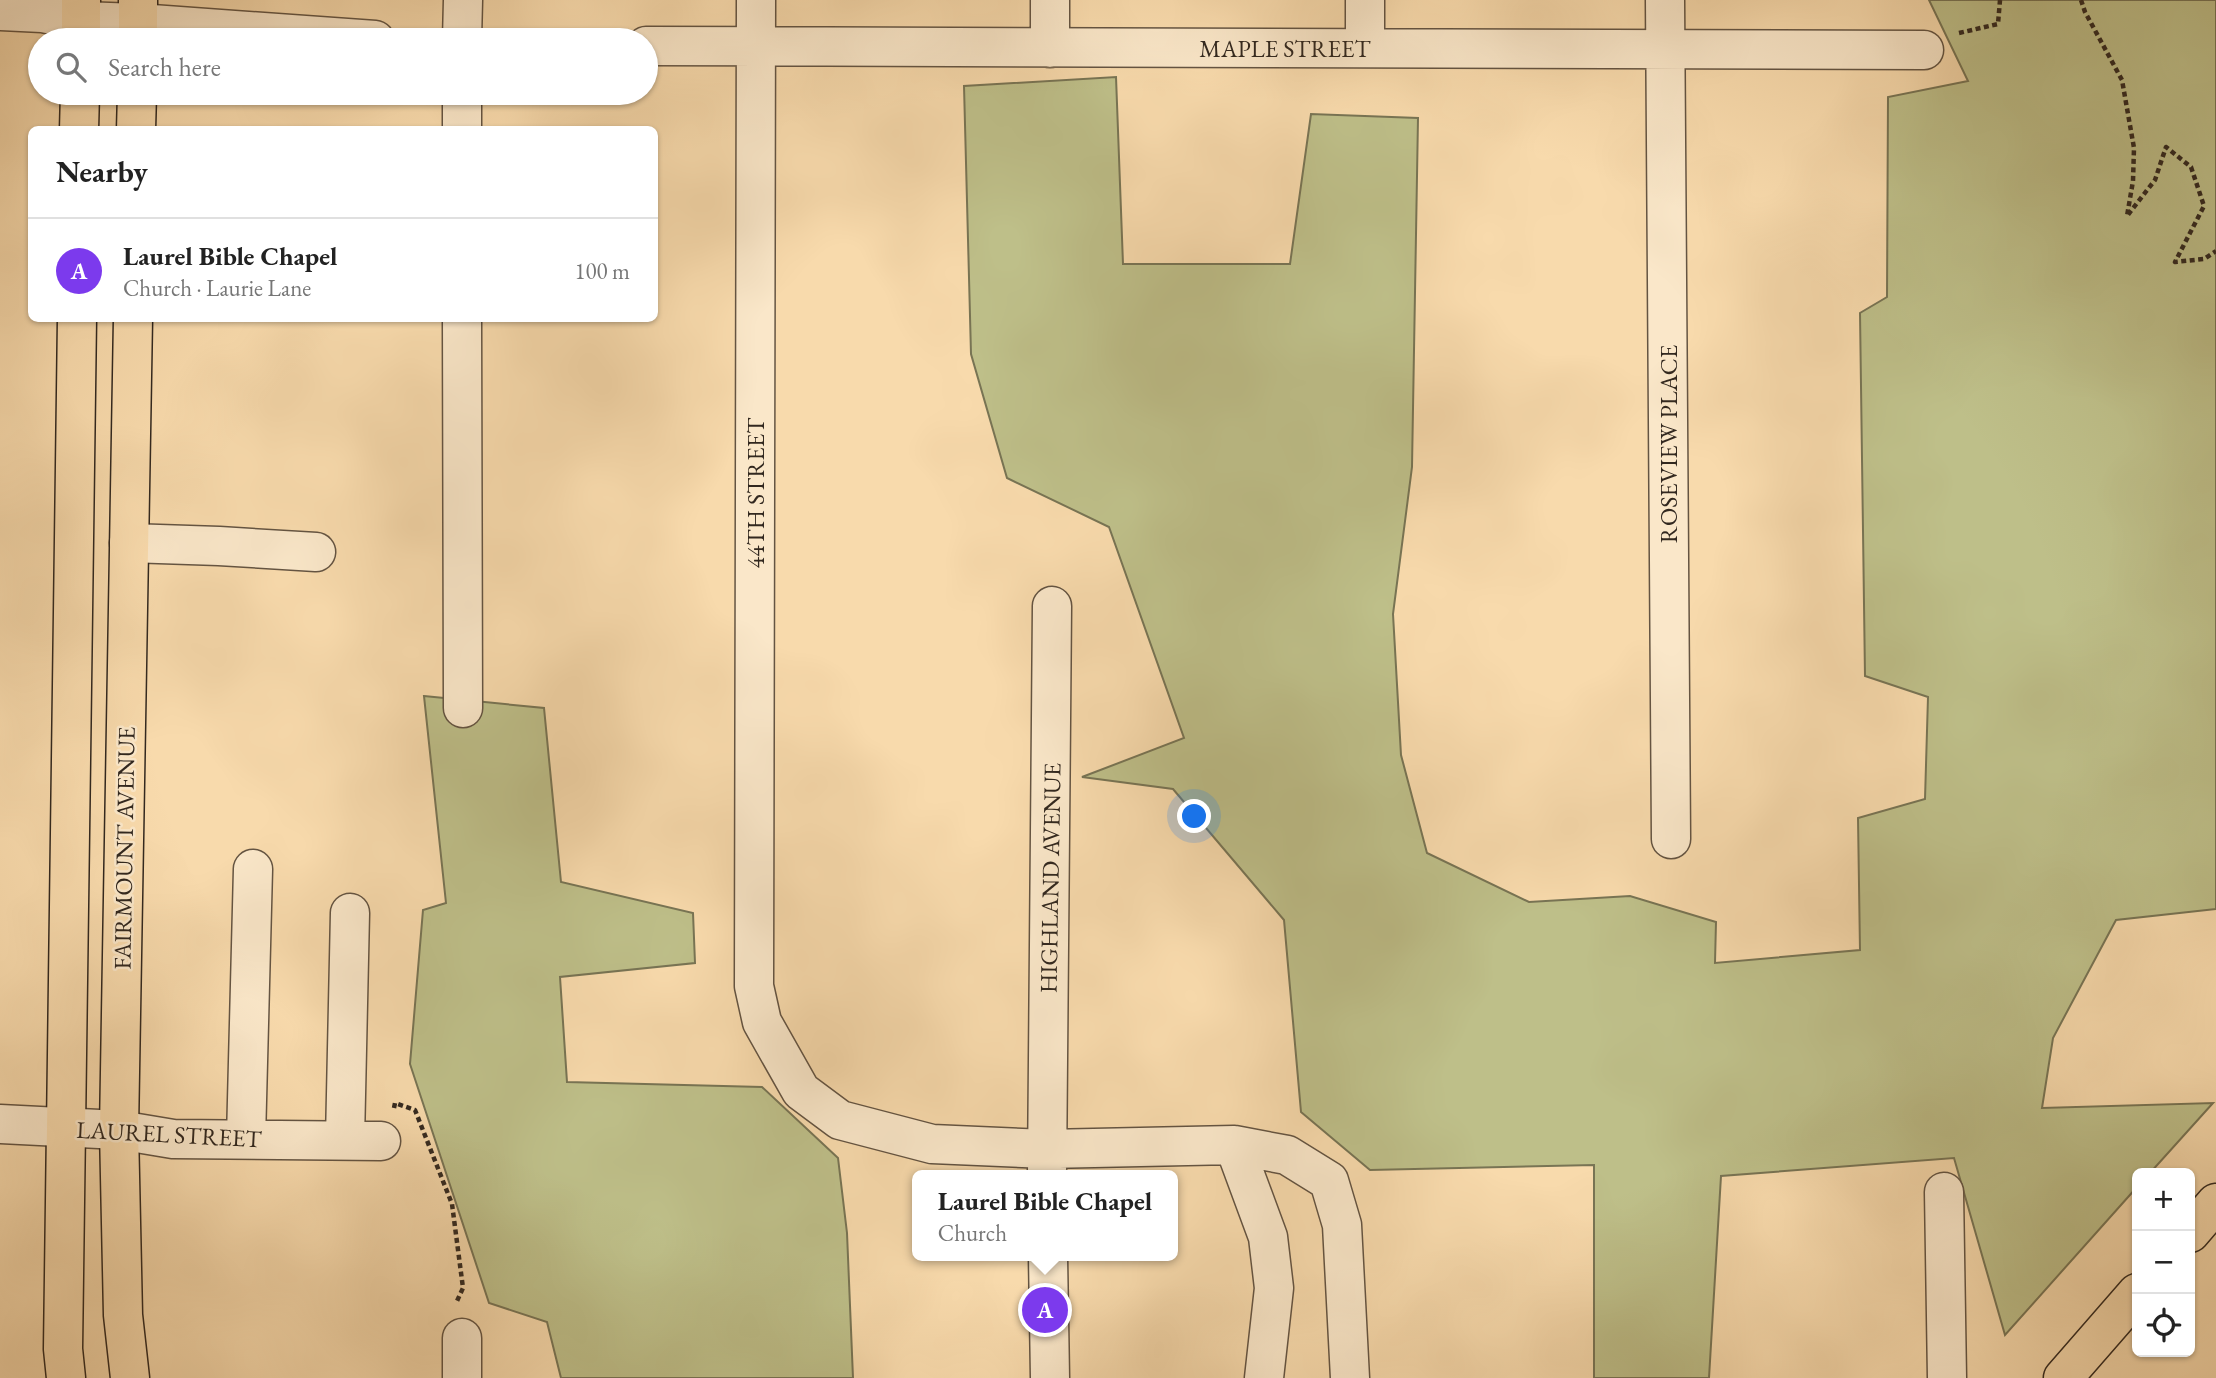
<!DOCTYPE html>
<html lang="en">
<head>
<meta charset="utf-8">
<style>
	:root { --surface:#fff; --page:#f6f6f6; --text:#222; --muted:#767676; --line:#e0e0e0; --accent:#7c3aed }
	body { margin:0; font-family:"EB Garamond",serif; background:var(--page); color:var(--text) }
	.controls { position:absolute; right:21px; bottom:21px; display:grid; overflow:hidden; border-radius:10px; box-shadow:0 2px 5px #0004 }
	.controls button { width:63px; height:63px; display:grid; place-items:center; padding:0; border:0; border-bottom:2px solid var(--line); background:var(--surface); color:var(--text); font:35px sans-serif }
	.you { position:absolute; left:1195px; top:817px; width:24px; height:24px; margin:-18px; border:5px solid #fff; border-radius:50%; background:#1a73e8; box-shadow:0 0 0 10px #1a73e833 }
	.badge { display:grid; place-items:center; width:46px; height:46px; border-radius:50%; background:var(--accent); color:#fff; font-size:23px; font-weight:700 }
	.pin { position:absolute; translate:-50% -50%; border:4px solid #fff; box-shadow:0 2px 7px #0006 }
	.popup { position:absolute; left:912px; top:1170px; width:266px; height:91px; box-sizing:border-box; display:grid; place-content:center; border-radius:10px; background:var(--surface); filter:drop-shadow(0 2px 5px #0005); font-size:23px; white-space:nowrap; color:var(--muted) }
	.popup b { font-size:26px; color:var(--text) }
	.popup::after { content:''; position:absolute; left:50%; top:100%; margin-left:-14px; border:14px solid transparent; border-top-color:var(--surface) }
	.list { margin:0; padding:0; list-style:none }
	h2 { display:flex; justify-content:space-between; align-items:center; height:91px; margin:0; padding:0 28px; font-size:30px }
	h2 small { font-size:23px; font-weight:400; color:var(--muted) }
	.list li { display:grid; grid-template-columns:46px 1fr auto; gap:21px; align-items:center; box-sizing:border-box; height:105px; padding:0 28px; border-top:2px solid var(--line) }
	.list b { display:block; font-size:26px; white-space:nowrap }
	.list p { margin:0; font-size:23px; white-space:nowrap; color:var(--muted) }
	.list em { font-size:23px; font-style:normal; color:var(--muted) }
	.icon { flex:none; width:38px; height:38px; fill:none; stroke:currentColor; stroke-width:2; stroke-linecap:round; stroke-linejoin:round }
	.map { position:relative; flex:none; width:2216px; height:1378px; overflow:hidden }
	.search { position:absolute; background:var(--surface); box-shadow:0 2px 5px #0004; left:28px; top:28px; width:630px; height:77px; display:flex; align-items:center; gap:18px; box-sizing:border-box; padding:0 24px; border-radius:38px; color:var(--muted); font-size:26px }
	.panel { position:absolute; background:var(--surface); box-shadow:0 2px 5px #0004; left:28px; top:126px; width:630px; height:196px; border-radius:10px }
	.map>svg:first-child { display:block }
	.green { fill:#bebf89; stroke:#787454; stroke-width:2 }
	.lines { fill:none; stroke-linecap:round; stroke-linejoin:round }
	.minor-casing { stroke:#645442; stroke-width:41 }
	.major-casing { stroke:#32281f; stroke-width:41 }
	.path { stroke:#32281f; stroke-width:4.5; stroke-dasharray:5 3.5; stroke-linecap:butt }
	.minor { stroke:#fae7c9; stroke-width:38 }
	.major { stroke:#f8daac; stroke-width:38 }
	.labels { text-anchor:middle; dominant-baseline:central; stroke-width:5; stroke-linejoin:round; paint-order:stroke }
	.street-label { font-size:24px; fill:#32281f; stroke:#fae7c9 }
</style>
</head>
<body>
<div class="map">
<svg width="2216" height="1378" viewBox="0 0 2216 1378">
	<rect width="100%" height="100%" fill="#f8daac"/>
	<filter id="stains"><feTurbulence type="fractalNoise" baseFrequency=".00286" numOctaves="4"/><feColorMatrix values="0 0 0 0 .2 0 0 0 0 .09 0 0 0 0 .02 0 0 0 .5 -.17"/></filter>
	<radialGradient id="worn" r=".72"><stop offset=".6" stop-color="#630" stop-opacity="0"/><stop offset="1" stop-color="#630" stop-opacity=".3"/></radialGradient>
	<path class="green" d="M1929 0H2216V909L2116 920 2053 1038 2042 1108 2213 1103 2150 1173H2137V1187L2005 1335 1954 1158 1721 1176 1709 1378H1594V1165L1370 1170 1301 1112 1284 920 1173 789 1082 777 1184 738 1109 527 1007 478 971 354 964 86 1116 77 1123 264H1290L1311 114 1418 118 1412 467 1393 614 1401 755 1427 853 1529 902 1630 896 1716 922 1715 963 1860 950 1858 818 1925 799 1928 697 1865 676 1860 313 1887 297 1888 97 1968 81Z
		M424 696 544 708 561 882 693 913 695 963 560 977 567 1082 762 1087 838 1158 847 1233 853 1378H561L547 1322 489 1303 410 1064 423 910 446 903Z"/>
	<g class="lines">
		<g class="minor-casing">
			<path id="minor" d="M756 0 754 986 762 1022 801 1091 840 1120 932 1144 1047 1149 1234 1145 1287 1155 1329 1181 1342 1225 1350 1378
				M1050 0V48
				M1365 0V48
				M1665 0 1671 839
				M0 11 42 13 81 21 138 23 375 40
				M462 40 463 0
				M646 46 1924 50
				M462 93V130
				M462 318 463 708
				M129 543 219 546 316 552
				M0 1124 119 1130 173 1139 381 1141
				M246 1139 253 869
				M345 1140 350 913
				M1234 1145 1268 1237 1274 1288 1264 1378
				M1047 1173 1052 606
				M1944 1192 1947 1378
				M1048 1256 1050 1378
				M462 1338V1378"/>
		</g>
		<g class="major-casing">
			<path id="major" d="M81 40V0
				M138 40V0
				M79 130 80 93
				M136 130 137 93
				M2190 1233 2216 1203
				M66 1378 63 1349 77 318
				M130 1378 123 1315 119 1130 133 318
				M2063 1378 2137 1293"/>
		</g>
		<path class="path" d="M2081 0 2085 12 2122 80 2134 148 2133 181 2127 216 2155 180 2166 147 2191 167 2204 206 2175 262 2204 259 2216 251
			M1959 33 1998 24 2000 0
			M394 1108 395 1103 415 1110 452 1204 463 1288 457 1301"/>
		<use href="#minor" class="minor"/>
		<use href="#major" class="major"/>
	</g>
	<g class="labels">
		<g class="street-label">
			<text x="1285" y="48">MAPLE STREET</text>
			<text transform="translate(1668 444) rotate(-90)">ROSEVIEW PLACE</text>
			<text transform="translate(755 493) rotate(-90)">44TH STREET</text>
			<text transform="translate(124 848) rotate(-89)">FAIRMOUNT AVENUE</text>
			<text transform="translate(1050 878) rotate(-89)">HIGHLAND AVENUE</text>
			<text transform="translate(169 1134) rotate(3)">LAUREL STREET</text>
		</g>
	</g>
	<rect width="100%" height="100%" filter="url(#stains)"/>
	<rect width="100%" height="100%" fill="url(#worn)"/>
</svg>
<div class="controls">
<button>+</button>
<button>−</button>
<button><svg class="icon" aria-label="locate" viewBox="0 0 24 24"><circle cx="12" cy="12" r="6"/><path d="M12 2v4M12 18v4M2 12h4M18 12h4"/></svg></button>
</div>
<div class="you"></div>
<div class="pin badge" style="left:1045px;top:1310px">A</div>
<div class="popup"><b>Laurel Bible Chapel</b>Church</div>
<div class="search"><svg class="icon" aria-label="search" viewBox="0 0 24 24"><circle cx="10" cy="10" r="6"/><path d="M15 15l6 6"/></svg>Search here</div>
<section class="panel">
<h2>Nearby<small></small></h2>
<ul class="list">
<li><span class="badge">A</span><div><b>Laurel Bible Chapel</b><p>Church · Laurie Lane</p></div><em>100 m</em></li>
</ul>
</section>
</div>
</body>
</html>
